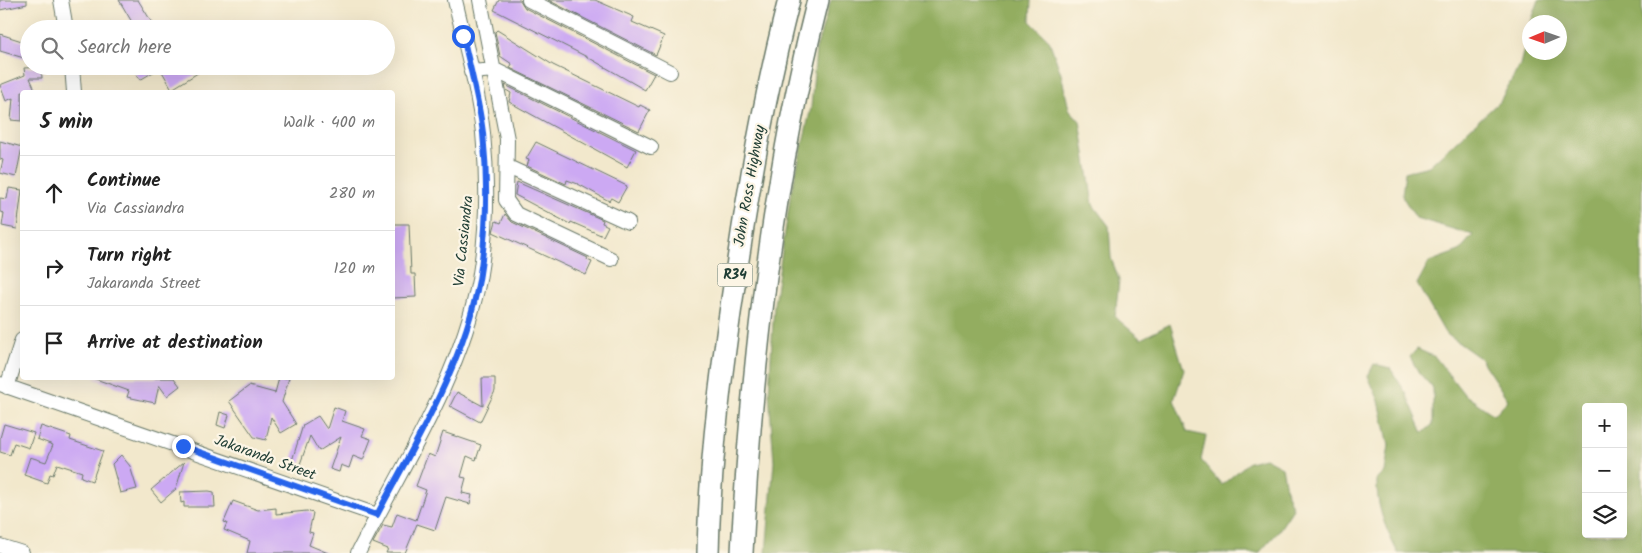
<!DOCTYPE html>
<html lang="en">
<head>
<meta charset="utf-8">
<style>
	:root { --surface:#fff; --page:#f2f2f2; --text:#222; --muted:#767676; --line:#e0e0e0 }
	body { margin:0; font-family:Kalam,sans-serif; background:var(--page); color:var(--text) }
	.controls { position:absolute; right:15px; bottom:15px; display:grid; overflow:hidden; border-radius:5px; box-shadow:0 5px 20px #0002 }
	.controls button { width:45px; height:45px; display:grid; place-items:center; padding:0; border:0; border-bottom:1px solid var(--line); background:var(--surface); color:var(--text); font:25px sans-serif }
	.compass { position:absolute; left:1522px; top:15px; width:45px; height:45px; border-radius:50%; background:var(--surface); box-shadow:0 5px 20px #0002; rotate:268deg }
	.stop { position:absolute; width:15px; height:15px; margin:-11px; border:4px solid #2563eb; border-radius:50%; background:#fff }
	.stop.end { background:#2563eb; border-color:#fff; box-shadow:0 1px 5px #0008 }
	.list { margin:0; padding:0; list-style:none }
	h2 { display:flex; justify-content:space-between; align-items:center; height:65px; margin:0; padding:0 20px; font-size:21px }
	h2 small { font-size:16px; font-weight:400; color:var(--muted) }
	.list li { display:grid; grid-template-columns:32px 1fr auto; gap:15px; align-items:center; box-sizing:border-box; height:75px; padding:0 20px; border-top:1px solid var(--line) }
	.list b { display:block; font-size:19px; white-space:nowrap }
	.list p { margin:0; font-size:16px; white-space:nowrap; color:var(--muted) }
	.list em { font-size:16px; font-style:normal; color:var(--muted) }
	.icon { flex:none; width:28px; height:28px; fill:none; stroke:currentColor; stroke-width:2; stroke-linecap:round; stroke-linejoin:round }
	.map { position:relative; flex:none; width:1642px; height:553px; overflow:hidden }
	.search { position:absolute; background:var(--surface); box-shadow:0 5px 20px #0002; left:20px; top:20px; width:375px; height:55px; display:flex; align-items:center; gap:12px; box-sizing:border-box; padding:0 18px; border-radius:28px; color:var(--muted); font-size:19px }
	.panel { position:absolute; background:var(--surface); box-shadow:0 5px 20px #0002; left:20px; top:90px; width:375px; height:290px; border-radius:5px }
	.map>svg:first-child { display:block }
	.forest { fill:#93ad60; stroke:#59754a; fill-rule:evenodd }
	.building { fill:#cca9f3 }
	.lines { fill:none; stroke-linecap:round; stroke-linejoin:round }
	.street-casing { stroke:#697969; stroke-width:16 }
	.primary-casing { stroke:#697969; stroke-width:24 }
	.street { stroke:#fff; stroke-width:14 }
	.primary { stroke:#fff; stroke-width:21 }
	.route { stroke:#2563eb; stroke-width:6 }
	.labels { text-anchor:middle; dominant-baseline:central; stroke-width:4.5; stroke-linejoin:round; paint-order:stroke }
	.shield { fill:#fcf5e5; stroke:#617469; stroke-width:1 }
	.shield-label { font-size:14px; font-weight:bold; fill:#1f3d34 }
	.street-label { font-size:15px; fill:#1f3d34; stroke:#fcf5e5 }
</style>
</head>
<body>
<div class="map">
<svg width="1642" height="553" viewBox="0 0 1642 553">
	<rect width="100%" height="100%" fill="#fcf5e5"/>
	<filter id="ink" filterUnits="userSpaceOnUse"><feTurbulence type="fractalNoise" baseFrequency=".02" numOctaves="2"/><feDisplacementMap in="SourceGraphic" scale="10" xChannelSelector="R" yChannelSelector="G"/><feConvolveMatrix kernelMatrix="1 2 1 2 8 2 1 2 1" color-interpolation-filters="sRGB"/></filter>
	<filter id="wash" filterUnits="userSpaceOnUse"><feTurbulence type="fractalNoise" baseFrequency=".0096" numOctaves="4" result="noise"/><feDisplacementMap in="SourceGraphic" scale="20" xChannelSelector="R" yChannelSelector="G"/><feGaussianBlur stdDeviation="1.12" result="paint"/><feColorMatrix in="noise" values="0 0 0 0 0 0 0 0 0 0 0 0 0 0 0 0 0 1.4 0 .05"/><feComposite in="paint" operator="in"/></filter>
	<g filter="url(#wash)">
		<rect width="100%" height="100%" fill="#f2e8cc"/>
		<path class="forest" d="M831 0H1031L1030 21 1049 40 1061 74 1069 109 1080 121 1093 205 1109 226 1111 258 1119 280 1115 317 1141 339 1170 324 1184 370 1174 400 1187 432 1206 436 1201 460 1222 485 1249 462 1265 458 1282 467 1287 494 1293 509 1277 533 1259 553H766L774 462 769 393 774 304 791 193 811 108 816 49Z
			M1539 0H1642V553H1398C1386 530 1376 506 1377 480L1385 472 1389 445 1379 401 1368 376 1374 364 1390 368 1406 393 1423 433 1433 424V388L1419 373 1410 357 1417 349 1435 357 1464 394 1494 415 1508 400 1480 358 1445 333 1417 284 1429 262 1459 251 1473 235 1416 218 1402 196 1405 172 1429 166 1500 101 1520 65 1529 28 1530 52H1560V22H1531ZM1586 407H1623V534H1586Z"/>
		<g id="blocks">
			<path class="building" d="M0 0H27V4L0 10Z
				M119 0H138L156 29H136Z
				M499 0H520L525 8 654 74 645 90 591 59 494 10Z
				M548 0H595L634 17 632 22 664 36 656 55Z
				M497 30 553 65 639 107 640 105 650 110 639 131 510 68 512 64 500 56 495 32Z
				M0 34 28 43 24 58 0 51Z
				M131 66H209L172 89 160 68 140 80Z
				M41 67 42 78H30L36 92H22V121L11 120 13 98 6 101 0 85 25 75 24 68Z
				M505 85 636 150 627 167 509 102 511 93 506 90Z
				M0 141 22 147 16 177 0 173 3 160 0 159Z
				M536 142 627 186 618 202 611 198 609 201 578 184 567 180 566 184 527 166 529 160 526 159Z
				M517 182 603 220 602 223 608 226 603 236 571 222 570 224 566 222 515 195Z
				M9 188 22 190 17 229 2 226 4 213 0 212V198L7 199Z
				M505 214 512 222 588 258 587 260 592 262 586 275 493 232 496 221 501 223Z
				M392 224H409L411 274H415L416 297 392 298Z
				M93 378H174L180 386 167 396 159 385 155 403 127 397 129 391Z
				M279 378H289L282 402 296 424 281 433 271 417 266 440 254 437 229 401 249 386 275 393Z
				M482 378H495V391L480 422 450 406 457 392 483 406Z
				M334 407 345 411 342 421 365 429 362 436 371 439 363 460 353 456 349 468 341 465 339 472 330 469 341 437 319 451 310 436 299 467 291 464 303 425 318 416 327 429Z
				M220 412 229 415 225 428 217 425Z
				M4 424 34 433 29 448 14 443 10 455 0 452V438Z
				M41 426 71 436 70 440 103 451 92 481 81 477 82 472 57 464 53 475 50 474 47 483 24 475 30 457 46 462 53 445 37 439Z
				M443 432 481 445 476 460 467 456 461 477 466 478 462 493 472 495 470 504 446 497 435 530 417 524 405 553H386L388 549 373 543 374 541 383 525 392 527 397 513 416 520 426 490 416 486 428 454 435 457Z
				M121 455 130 466 137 489 120 493 112 464Z
				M184 462 176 489 161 502 151 490Z
				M209 491 214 492 215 507H184V502L181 503 180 492Z
				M233 501 258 510 276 508V514L307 511 313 513 309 532 313 533 309 545 328 553H247L250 541 224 530 227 523 224 522Z"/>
		</g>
	</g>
	<g filter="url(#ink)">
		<use href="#blocks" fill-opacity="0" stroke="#697969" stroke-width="1"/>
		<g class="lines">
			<g class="street-casing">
				<path id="street" d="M61 0 66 29
					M480 0 507 139 506 200 516 214 611 259
					M529 0 670 72
					M72 66 74 92
					M471 72 495 70 651 147
					M508 167 628 222
					M0 384 377 515
					M7 387 22 340
					M0 546 22 553
					M358 553C402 466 460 378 479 280 487 233 488 181 483 133 478 88 465 44 455 0"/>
			</g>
			<g class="primary-casing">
				<path id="primary" d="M708 553C710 455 723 356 738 260 751 172 767 86 789 0
					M742 553C751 367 772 181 818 0"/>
			</g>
			<use href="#street" class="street"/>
			<use href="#primary" class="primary"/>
		</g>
	</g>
	<g class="lines" filter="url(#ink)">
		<path class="route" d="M183 446 377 515C416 441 464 363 479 280 487 232 488 181 483 133 479 100 470 68 463 36"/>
	</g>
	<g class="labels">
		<rect class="shield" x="717.5" y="263.5" width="35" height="23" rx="4"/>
		<g class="shield-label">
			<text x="735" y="275">R34</text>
		</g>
		<g class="street-label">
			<text transform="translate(750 186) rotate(-80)">John Ross Highway</text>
			<text transform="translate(464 241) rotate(-84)">Via Cassiandra</text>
			<text transform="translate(265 458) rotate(20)">Jakaranda Street</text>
		</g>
	</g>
</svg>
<div class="controls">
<button>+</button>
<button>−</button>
<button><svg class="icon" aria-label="layers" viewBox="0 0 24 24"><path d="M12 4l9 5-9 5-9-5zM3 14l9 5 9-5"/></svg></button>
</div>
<svg class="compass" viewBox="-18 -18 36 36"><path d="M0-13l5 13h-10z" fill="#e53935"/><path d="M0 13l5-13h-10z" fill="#767676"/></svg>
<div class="stop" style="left:463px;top:36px"></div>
<div class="stop end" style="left:183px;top:446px"></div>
<div class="search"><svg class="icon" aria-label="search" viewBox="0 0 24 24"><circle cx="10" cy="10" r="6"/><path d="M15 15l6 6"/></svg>Search here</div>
<section class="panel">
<h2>5 min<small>Walk · 400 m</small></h2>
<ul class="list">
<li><svg class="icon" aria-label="ahead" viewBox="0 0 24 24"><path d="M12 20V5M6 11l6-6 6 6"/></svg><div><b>Continue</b><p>Via Cassiandra</p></div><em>280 m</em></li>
<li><svg class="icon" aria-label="right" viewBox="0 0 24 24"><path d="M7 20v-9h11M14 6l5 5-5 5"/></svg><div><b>Turn right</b><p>Jakaranda Street</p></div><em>120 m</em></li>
<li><svg class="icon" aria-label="arrive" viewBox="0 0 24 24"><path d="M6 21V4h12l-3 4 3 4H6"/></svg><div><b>Arrive at destination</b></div></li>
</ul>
</section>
</div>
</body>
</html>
